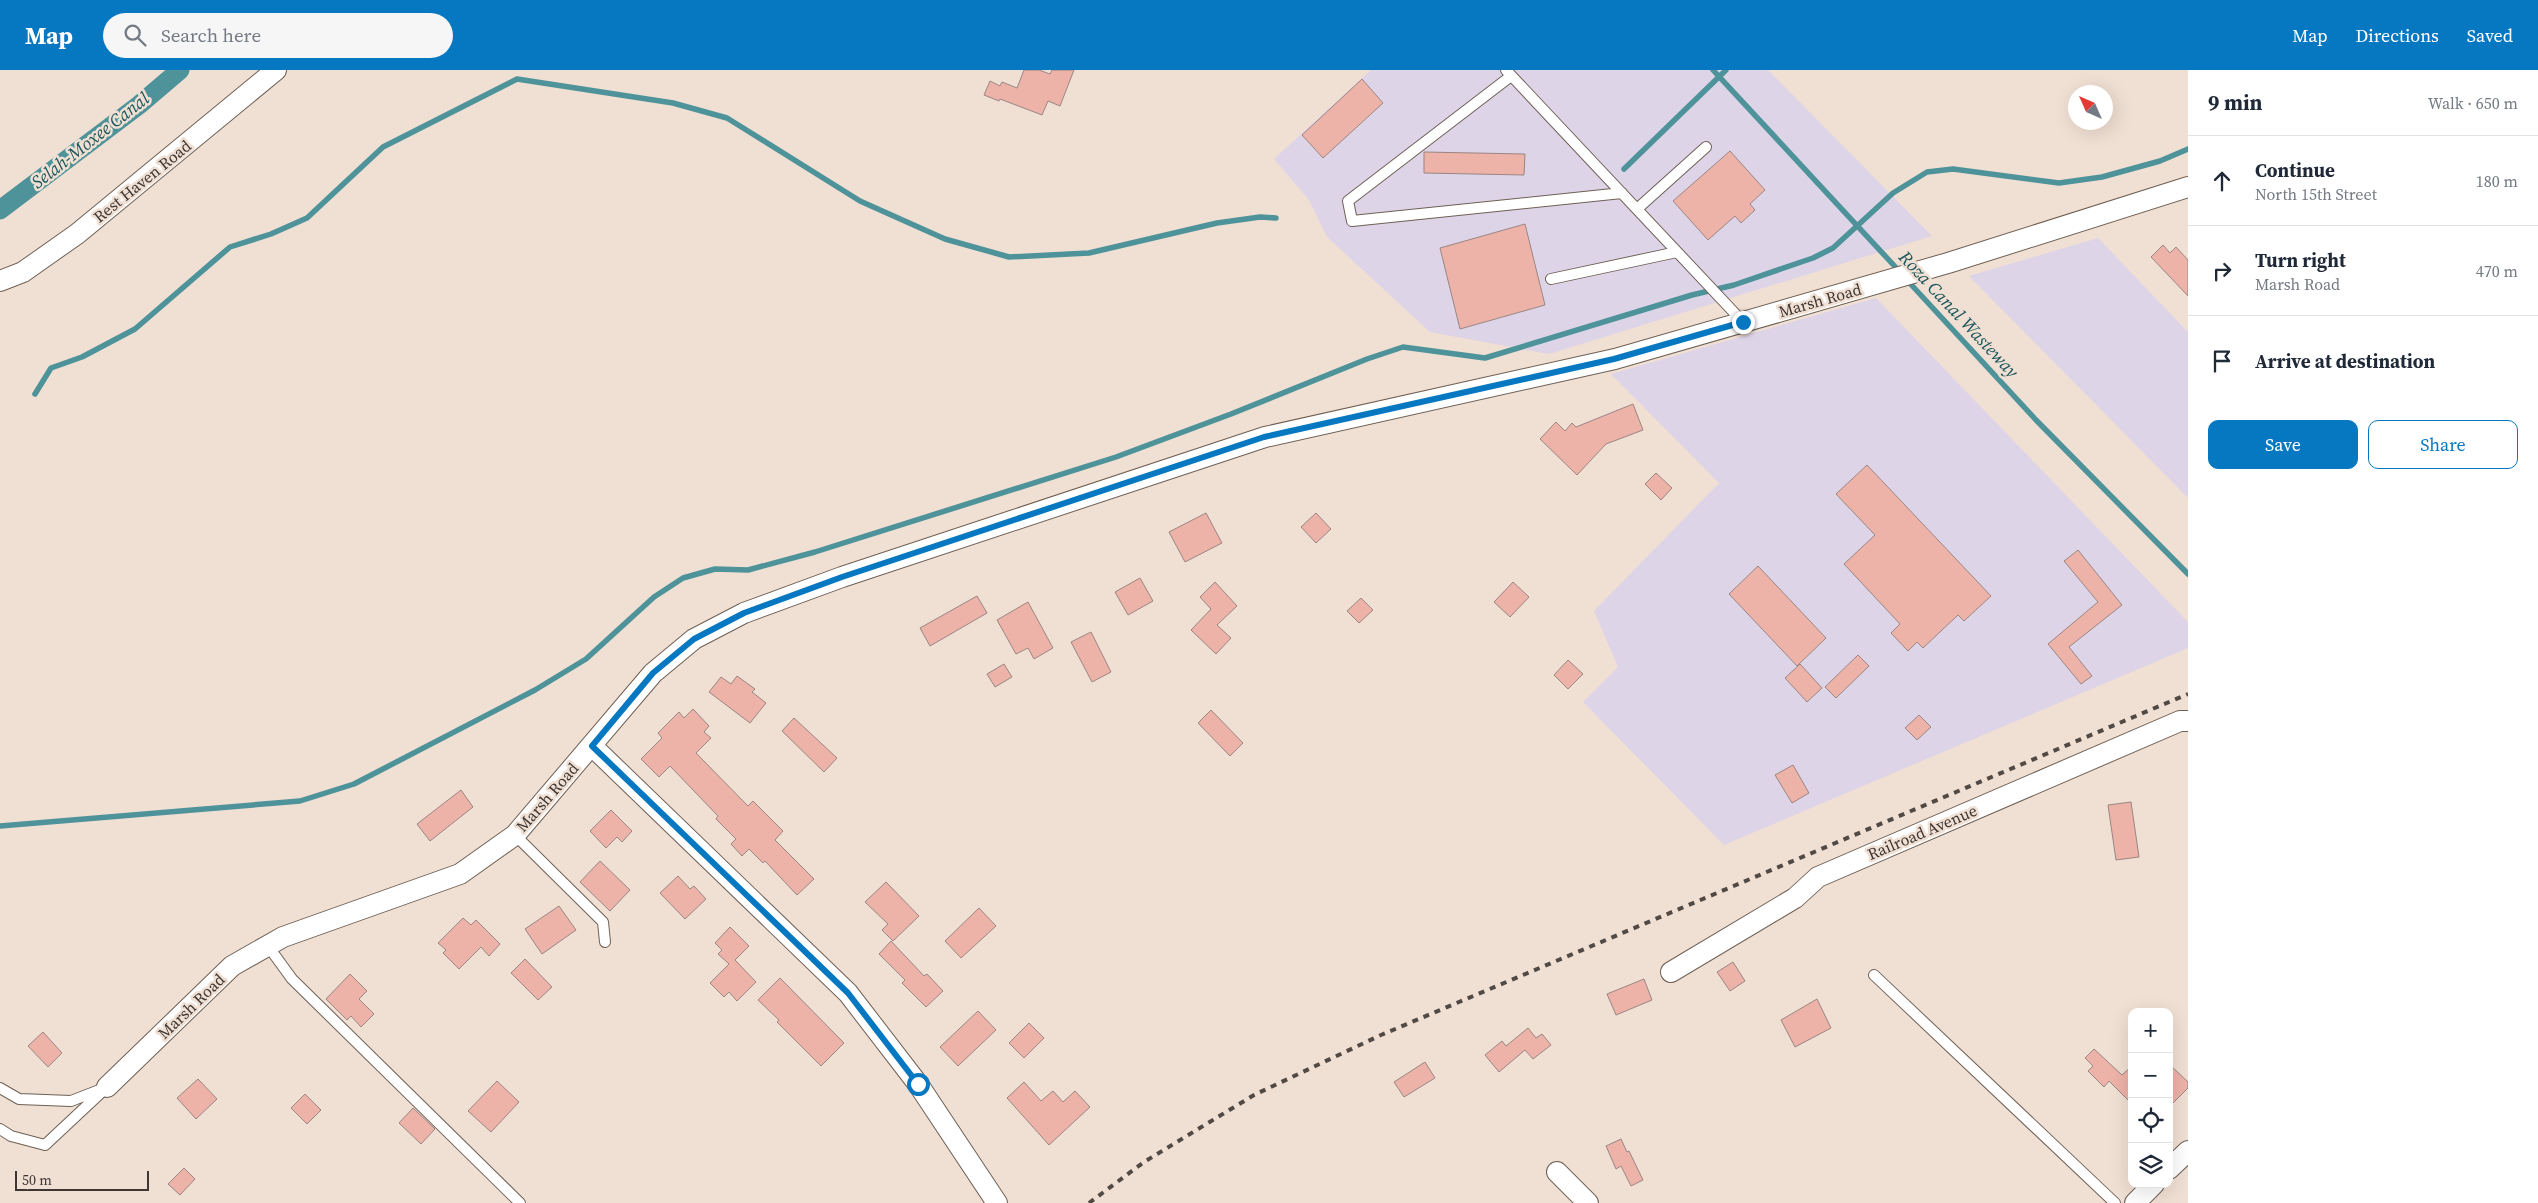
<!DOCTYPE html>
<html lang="en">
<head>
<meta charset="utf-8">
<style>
	:root { --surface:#fff; --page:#f6f6f7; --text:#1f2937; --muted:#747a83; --line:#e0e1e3; --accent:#0678c2 }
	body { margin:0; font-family:"Source Serif 4",serif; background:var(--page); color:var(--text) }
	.controls { position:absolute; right:15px; bottom:15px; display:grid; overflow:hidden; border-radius:10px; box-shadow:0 5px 20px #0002 }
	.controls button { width:45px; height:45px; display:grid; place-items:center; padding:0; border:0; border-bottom:1px solid var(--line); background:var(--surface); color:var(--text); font:25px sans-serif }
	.compass { position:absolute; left:2068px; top:15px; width:45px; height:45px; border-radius:50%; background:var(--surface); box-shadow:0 5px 20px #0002; rotate:315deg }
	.scale { position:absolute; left:15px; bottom:12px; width:134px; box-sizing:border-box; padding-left:5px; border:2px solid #3d3632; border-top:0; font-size:14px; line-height:18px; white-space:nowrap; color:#3d3632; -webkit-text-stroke:4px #f0dfd3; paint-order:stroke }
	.stop { position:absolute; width:15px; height:15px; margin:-11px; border:4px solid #0678c2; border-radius:50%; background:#fff }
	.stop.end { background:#0678c2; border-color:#fff; box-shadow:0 1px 5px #0008 }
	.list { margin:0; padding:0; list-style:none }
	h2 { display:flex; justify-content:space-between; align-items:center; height:65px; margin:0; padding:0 20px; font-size:21px }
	h2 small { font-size:16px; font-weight:400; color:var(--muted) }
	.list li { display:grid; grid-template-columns:32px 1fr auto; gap:15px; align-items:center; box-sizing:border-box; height:90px; padding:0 20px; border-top:1px solid var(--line) }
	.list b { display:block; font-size:19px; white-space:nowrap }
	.list p { margin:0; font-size:16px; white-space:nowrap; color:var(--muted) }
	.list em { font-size:16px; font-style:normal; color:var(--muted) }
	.actions { display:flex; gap:10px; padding:15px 20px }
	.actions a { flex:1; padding:11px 0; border:1px solid var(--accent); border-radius:10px; text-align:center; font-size:18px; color:var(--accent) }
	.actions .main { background:var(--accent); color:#fff }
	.icon { flex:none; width:28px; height:28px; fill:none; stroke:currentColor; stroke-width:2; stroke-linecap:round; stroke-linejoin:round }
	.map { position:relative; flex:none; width:2188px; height:1133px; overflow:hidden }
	header { display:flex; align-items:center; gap:30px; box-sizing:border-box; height:70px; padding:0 25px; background:var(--accent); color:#fff }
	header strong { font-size:24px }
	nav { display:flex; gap:28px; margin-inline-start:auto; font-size:18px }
	.search { width:350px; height:45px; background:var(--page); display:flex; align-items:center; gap:12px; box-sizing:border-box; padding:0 18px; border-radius:28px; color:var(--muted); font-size:19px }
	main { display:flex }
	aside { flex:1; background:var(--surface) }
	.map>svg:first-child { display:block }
	.industrial { fill:#ded4e8 }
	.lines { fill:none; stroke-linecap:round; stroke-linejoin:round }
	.stream { stroke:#4d9399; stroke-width:5.5 }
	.canal { stroke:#4d9399; stroke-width:19 }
	.building { fill:#edb2a8; stroke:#9a8683 }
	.service-casing { stroke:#6e6055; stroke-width:12 }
	.minor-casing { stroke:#6e6055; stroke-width:22 }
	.service { stroke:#fff; stroke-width:10 }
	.minor { stroke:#fff; stroke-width:20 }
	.rail { stroke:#514944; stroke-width:4; stroke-dasharray:6 6; stroke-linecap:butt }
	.route { stroke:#0678c2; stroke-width:6 }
	.labels { text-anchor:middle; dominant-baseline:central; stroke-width:5; stroke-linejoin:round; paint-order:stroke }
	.street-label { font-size:16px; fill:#3d3632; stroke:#f0dfd3 }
	.water-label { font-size:18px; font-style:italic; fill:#1a565b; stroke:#f0dfd3 }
</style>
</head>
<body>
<header>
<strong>Map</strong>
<div class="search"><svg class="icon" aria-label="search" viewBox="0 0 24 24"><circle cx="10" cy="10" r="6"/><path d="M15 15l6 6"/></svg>Search here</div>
<nav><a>Map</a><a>Directions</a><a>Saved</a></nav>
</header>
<main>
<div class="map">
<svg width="2188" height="1133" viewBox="0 0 2188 1133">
	<rect width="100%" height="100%" fill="#f0dfd3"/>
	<path class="industrial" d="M1371 0H1768L1932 166 1549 284 1430 262 1327 167 1309 130 1274 89Z
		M2098 168 2188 262V428L1969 206Z
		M1876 228 2188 552V578L1724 775 1583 632 1618 597 1594 541 1719 413 1611 304Z"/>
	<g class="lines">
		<path class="stream" d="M1713 0 1900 202
			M1624 99 1726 0
			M1906 209 2036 350 2188 504
			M35 324 51 298 82 287 135 259 230 177 271 164 307 148 383 77 517 9 673 33 727 48 860 131 945 169 1009 187 1089 183 1217 153 1260 147 1276 148
			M0 756 300 731 354 714 535 620 586 589 654 527 683 508 715 499 748 500 815 482 1116 387 1231 344 1367 289 1403 277 1485 288 1692 225 1734 215 1813 188 1833 178 1893 123 1927 102 1953 99 2059 113 2102 107 2160 91 2188 79"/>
		<path class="canal" d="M0 140 139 35 180 0"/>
	</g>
	<path class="building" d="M1024 0H1039L1050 4 1052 0H1074L1060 36 1048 31 1042 45 1000 29 999 31 984 25 990 11 1000 16 1002 12 1017 18Z
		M1362 9 1383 33 1323 88 1302 65Z
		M1730 81 1765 120 1750 134 1755 140 1741 153 1735 146 1708 170 1673 131Z
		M1424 82 1525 84 1524 105 1424 103Z
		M1525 154 1545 235 1460 259 1440 178Z
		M2163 175 2170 183 2176 177 2188 190V226L2151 187Z
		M1633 334 1643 360 1606 374 1577 405 1540 369 1556 352 1565 361 1572 353 1576 357Z
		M1867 395 1991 526 1964 551 1958 545 1923 578 1917 572 1908 581 1891 563 1900 554 1844 494 1875 465 1836 424Z
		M1656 403 1672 418 1661 430 1645 414Z
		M1206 443 1222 473 1185 492 1169 462Z
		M1316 443 1331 459 1316 473 1301 457Z
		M2078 480 2122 535 2069 577 2092 606 2081 614 2048 574 2098 532 2064 491Z
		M1758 496 1826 568 1797 596 1729 524Z
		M1140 508 1153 531 1128 545 1115 522Z
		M1215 512 1237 536 1217 555 1231 568 1216 584 1191 560 1211 539 1200 527Z
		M1513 512 1529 527 1510 547 1494 532Z
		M977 526 987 543 930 576 920 558Z
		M1361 528 1373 540 1359 553 1347 541Z
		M1028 532 1053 578 1034 589 1028 578 1016 584 997 550Z
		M1091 562 1111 602 1092 612 1071 572Z
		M1858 585 1869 596 1836 628 1825 617Z
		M1568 590 1583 604 1568 619 1554 605Z
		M1004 594 1012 607 995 617 987 604Z
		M1800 594 1822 618 1807 632 1785 608Z
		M737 606 755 619 752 622 766 633 750 653 709 622 721 607 731 614Z
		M693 639 709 656 704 662 711 668 696 683 748 736 753 731 783 761 775 770 814 809 797 825 765 791 763 793 749 779 742 786 731 774 736 769 716 749 718 746 670 696 659 707 641 689 662 668 658 663 679 642 684 648Z
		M1211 640 1243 673 1230 686 1198 653Z
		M1919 645 1931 657 1917 670 1905 658Z
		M794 648 837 688 824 702 782 661Z
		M1793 695 1809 723 1792 733 1775 705Z
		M461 720 473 737 430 771 417 754Z
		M2131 732 2139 787 2116 790 2108 735Z
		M611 740 632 761 622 772 617 767 606 778 590 761Z
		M600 791 630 820 610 841 580 812Z
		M678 806 690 819 694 816 706 829 685 849 660 823Z
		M886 812 919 846 893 871 882 860 888 854 865 832Z
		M559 836 576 860 542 884 525 859Z
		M979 838 996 856 961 888 945 871Z
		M463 848 471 855 476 850 500 874 489 886 481 877 459 899 443 883 446 880 438 873Z
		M730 857 749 876 735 890 756 912 737 931 729 922 724 927 710 913 729 894 718 884 722 880 715 873Z
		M891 871 924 906 927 904 943 921 926 937 902 913 905 910 879 884Z
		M525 889 552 917 538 930 511 903Z
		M1733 892 1745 911 1730 921 1717 902Z
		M350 904 367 921 359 929 374 944 361 957 351 946 347 950 326 929Z
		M780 908 844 973 821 996 777 952 779 950 758 930Z
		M1644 909 1652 930 1616 945 1607 924Z
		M1817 929 1831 958 1795 977 1781 950Z
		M978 941 996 960 958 996 940 977Z
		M1029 953 1044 968 1024 988 1009 973Z
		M1528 958 1536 968 1542 964 1551 975 1533 989 1525 980 1499 1002 1485 985 1502 971 1506 976Z
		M43 962 62 983 48 997 28 976Z
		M2094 979 2122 1005 2132 996V1034L2109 1011 2104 1017 2088 1001 2093 996 2085 988Z
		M1425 992 1435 1008 1404 1027 1394 1012Z
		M2169 994 2188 1012V1018L2169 1037Z
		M198 1009 217 1029 196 1049 177 1028Z
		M497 1011 519 1032 491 1062 468 1041Z
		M1024 1012 1041 1031 1053 1021 1063 1032 1075 1021 1090 1037 1049 1075 1007 1028Z
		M305 1024 321 1040 307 1054 291 1038Z
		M413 1038 435 1059 421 1074 399 1053Z
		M1621 1069 1627 1082 1629 1081 1643 1110 1631 1116 1621 1096 1616 1099 1606 1076Z
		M184 1098 195 1109 180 1125 168 1114Z"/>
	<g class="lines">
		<g class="service-casing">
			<path id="service" d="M1506 0 1743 252
				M1511 6 1348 131 1352 151 1622 123
				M1637 139 1706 77
				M1551 209 1677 182
				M515 765 603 852 605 872
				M268 876 292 909 520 1133
				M1874 905 2115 1133
				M0 1018 19 1029 71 1031 102 1019
				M0 1059 11 1066 45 1075 107 1017"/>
		</g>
		<g class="minor-casing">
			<path id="minor" d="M0 211 23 202 77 164 276 0
				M592 676 848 923 918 1014 997 1133
				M1671 902 1795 828 1818 807 2180 651H2188
				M107 1017 232 896 283 867 460 804 515 765 653 603 694 569 744 543 842 507 1265 367 1615 289 1948 193 2188 117
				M2169 1099 2188 1081
				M1557 1102 1588 1133
				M2135 1133 2154 1114"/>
		</g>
		<use href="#service" class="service"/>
		<use href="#minor" class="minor"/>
		<path class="rail" d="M1089 1133 1144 1092 1254 1025 1381 965 2188 624"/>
	</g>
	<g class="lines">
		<path class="route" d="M918 1014 848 923 592 676 653 603 694 569 744 543 842 507 1264 367 1614 289 1743 252"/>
	</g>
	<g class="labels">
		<g class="street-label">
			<text transform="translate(142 111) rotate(-39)">Rest Haven Road</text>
			<text transform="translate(1820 230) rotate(-16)">Marsh Road</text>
			<text transform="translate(547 727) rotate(-49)">Marsh Road</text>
			<text transform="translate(1922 762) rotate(-23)">Railroad Avenue</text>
			<text transform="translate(191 936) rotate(-44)">Marsh Road</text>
		</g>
		<g class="water-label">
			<text transform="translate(90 70) rotate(-38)">Selah-Moxee Canal</text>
			<text transform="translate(1959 244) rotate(47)">Roza Canal Wasteway</text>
		</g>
	</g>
</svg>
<div class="controls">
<button>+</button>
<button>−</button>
<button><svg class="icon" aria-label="locate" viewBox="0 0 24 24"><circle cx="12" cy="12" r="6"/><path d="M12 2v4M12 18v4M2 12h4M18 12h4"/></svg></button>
<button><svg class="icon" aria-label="layers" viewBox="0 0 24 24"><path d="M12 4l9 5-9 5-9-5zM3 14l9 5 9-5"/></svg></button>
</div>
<svg class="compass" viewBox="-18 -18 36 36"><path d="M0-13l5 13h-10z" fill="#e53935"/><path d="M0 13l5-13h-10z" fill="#747a83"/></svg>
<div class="scale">50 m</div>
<div class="stop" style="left:918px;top:1014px"></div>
<div class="stop end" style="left:1743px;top:252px"></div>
</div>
<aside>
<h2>9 min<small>Walk · 650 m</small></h2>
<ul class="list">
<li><svg class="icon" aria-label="ahead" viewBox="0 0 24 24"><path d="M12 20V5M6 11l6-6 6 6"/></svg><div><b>Continue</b><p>North 15th Street</p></div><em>180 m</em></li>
<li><svg class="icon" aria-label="right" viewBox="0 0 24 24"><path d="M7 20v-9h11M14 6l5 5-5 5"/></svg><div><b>Turn right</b><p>Marsh Road</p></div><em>470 m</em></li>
<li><svg class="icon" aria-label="arrive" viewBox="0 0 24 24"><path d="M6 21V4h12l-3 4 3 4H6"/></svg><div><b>Arrive at destination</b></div></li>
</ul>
<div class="actions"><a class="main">Save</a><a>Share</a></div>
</aside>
</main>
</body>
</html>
